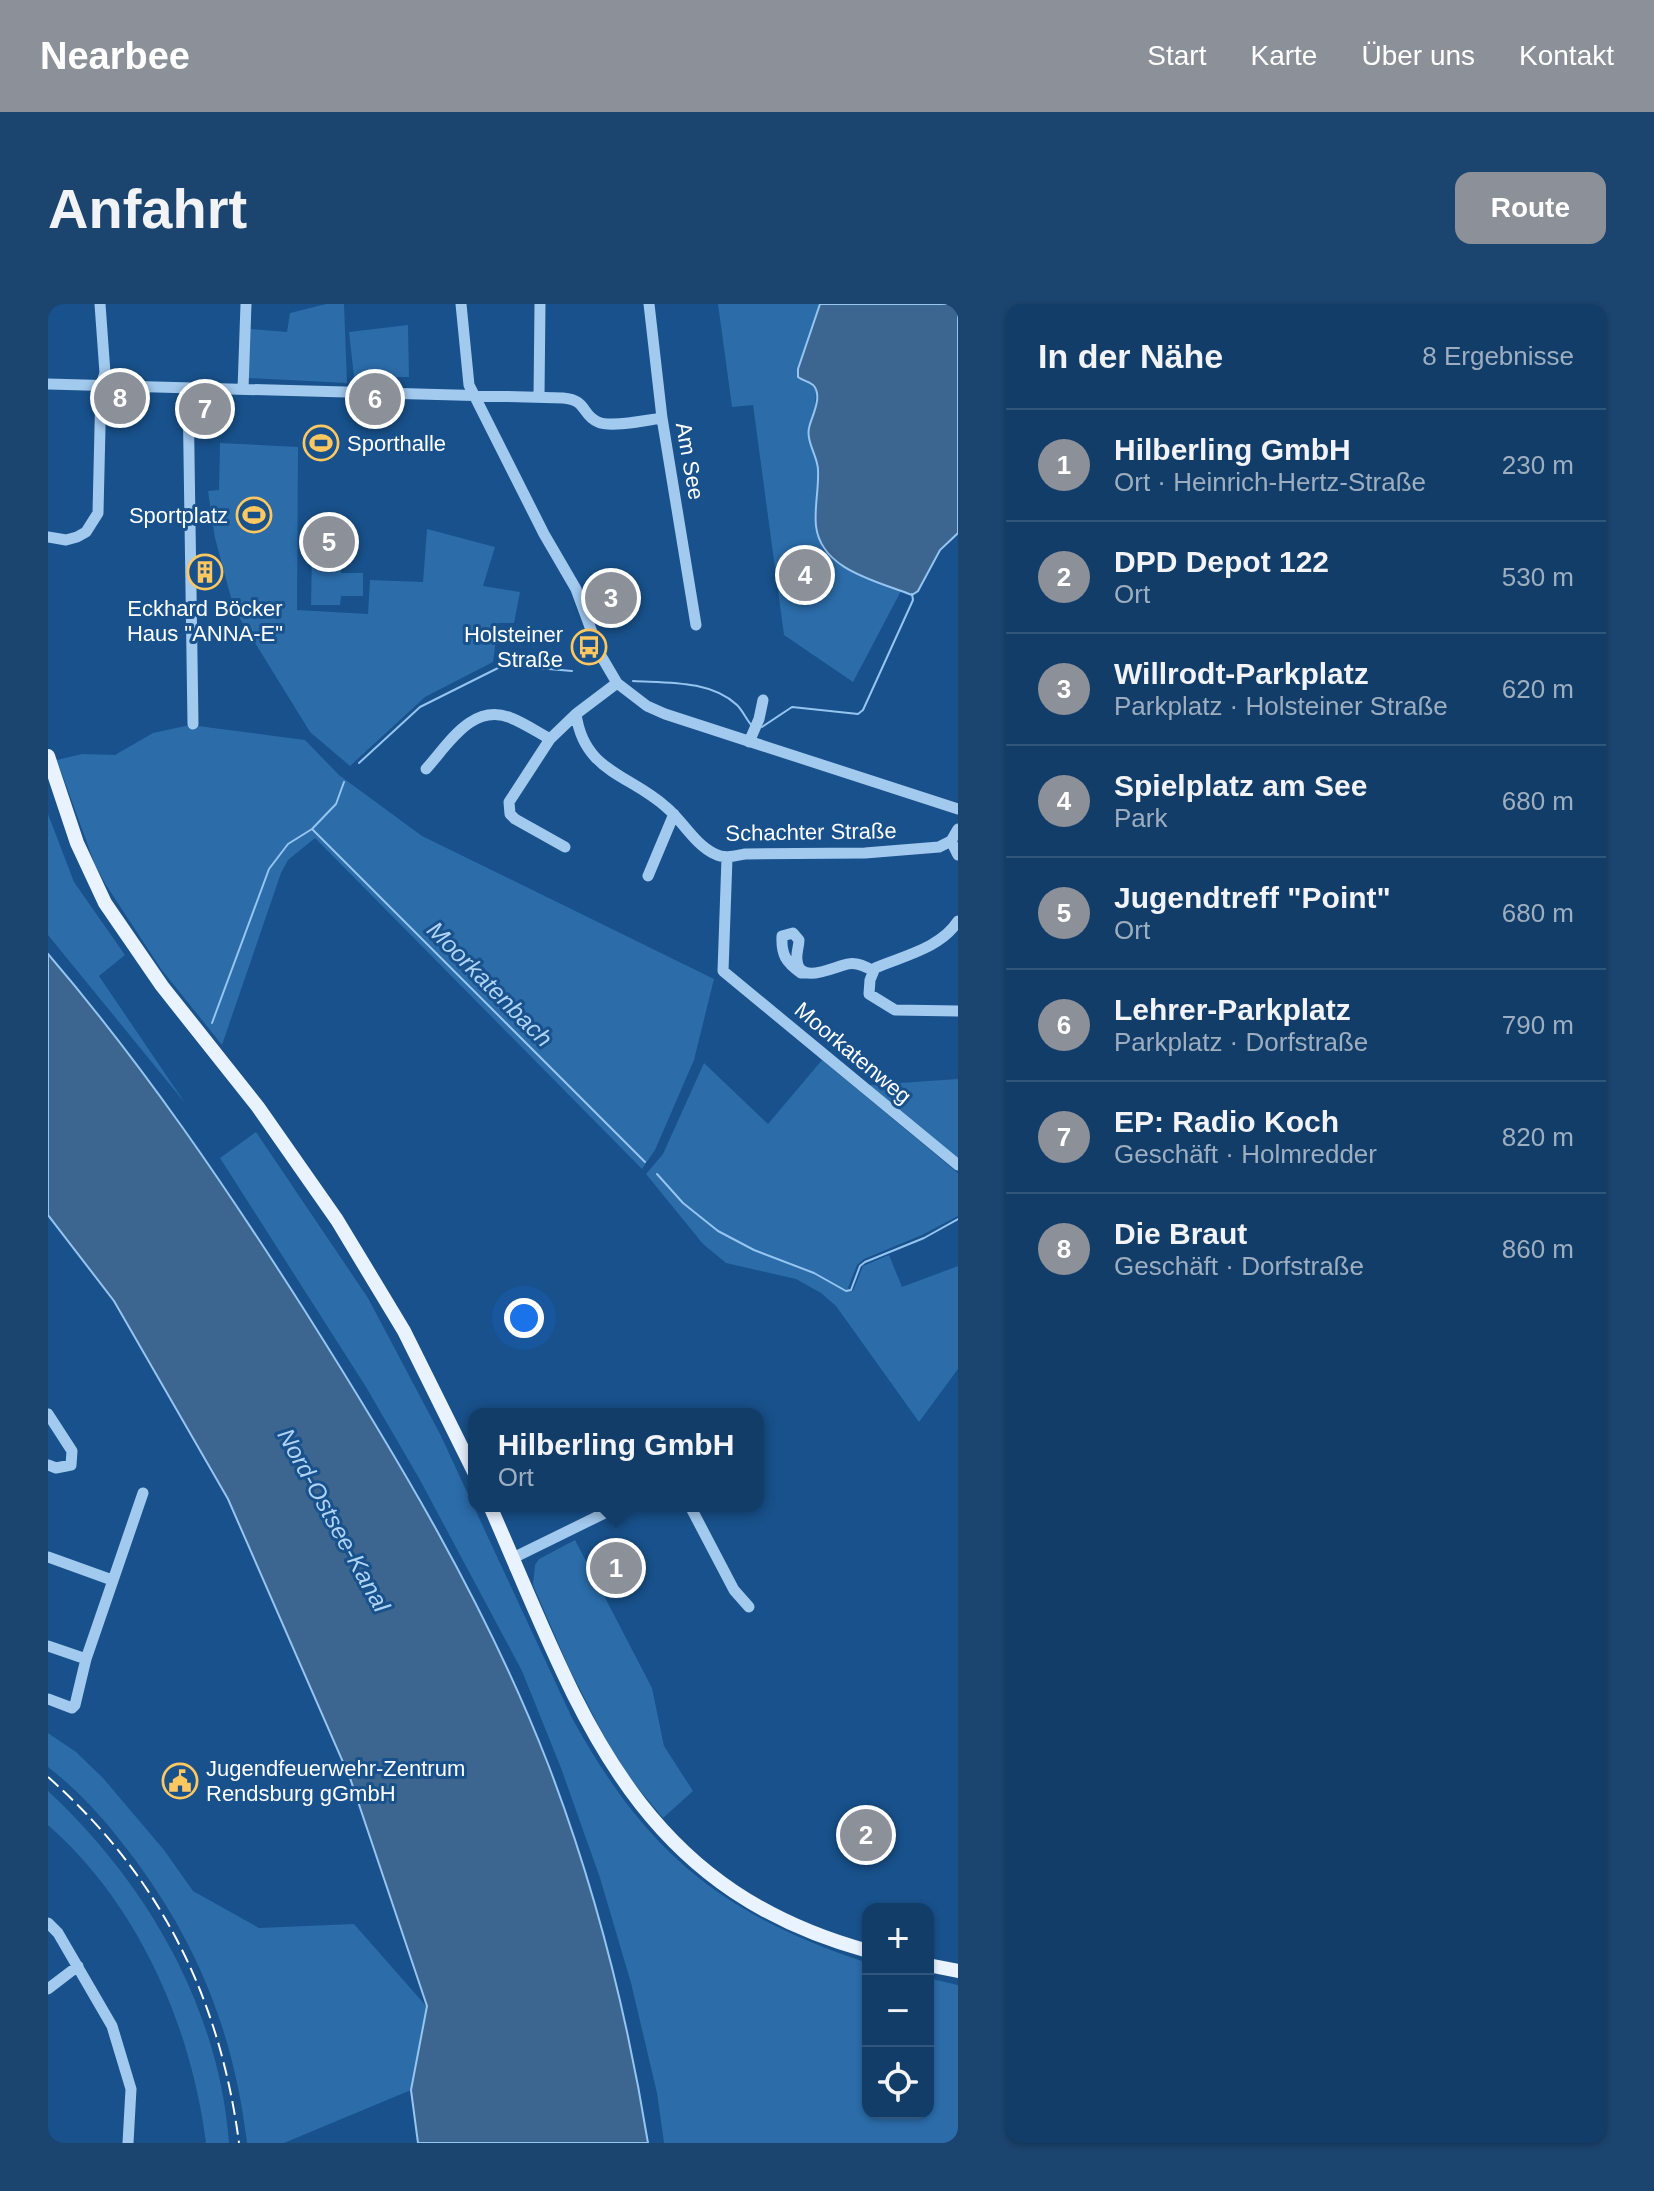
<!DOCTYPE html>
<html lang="de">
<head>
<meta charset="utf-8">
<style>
	:root { --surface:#123d68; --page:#1b446e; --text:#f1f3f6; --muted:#9caec0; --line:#31567c; --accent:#8c9099 }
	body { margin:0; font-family:Helvetica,sans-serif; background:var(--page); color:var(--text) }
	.controls { position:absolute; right:24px; bottom:24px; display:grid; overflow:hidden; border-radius:16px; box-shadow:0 2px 6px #0004 }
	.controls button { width:72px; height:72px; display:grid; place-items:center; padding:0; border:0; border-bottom:2px solid var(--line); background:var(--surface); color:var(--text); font:40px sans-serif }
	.you { position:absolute; left:476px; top:1014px; width:28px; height:28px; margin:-20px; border:6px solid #fff; border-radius:50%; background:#1a73e8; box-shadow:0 0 0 12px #1a73e833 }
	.badge { display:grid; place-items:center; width:52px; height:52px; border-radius:50%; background:var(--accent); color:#fff; font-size:26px; font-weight:700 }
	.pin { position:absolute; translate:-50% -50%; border:4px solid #fff; box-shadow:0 2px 8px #0006 }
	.popup { position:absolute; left:420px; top:1104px; width:296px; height:104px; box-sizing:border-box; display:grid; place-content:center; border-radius:16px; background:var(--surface); filter:drop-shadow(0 2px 6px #0005); font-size:26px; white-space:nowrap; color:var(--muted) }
	.popup b { font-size:30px; color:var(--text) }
	.popup::after { content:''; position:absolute; left:50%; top:100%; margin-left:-16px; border:16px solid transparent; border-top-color:var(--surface) }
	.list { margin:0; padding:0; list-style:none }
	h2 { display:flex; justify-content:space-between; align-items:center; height:104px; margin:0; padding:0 32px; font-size:34px }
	h2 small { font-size:26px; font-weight:400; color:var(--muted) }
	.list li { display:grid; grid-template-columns:52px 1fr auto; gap:24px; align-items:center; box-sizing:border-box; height:112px; padding:0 32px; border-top:2px solid var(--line) }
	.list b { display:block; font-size:30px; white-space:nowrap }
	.list p { margin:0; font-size:26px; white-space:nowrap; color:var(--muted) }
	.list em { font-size:26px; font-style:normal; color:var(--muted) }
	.icon { flex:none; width:44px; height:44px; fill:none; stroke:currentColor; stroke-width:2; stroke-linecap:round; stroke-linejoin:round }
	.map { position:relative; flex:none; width:910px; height:1839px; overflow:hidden; border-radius:16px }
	header { display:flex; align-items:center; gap:48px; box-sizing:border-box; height:112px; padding:0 40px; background:var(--accent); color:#fff }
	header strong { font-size:38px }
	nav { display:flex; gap:44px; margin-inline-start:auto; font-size:28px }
	.intro { display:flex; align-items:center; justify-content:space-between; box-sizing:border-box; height:192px; padding:0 48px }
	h1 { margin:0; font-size:56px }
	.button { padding:20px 36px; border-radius:16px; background:var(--accent); color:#fff; font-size:28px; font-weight:700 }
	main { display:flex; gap:48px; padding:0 48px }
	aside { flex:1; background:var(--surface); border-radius:16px; box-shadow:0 2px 6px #0004 }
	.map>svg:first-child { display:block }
	.green { fill:#2b6ca9 }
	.water { fill:#3c668f; stroke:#95c5f0; stroke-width:2 }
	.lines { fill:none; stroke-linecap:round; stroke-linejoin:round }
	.stream { stroke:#95c5f0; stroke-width:2 }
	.minor { stroke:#a2c9ee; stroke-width:11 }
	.major { stroke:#e9f3ff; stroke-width:14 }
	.rail { stroke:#fff; stroke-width:2; stroke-dasharray:14 6; stroke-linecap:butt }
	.labels { text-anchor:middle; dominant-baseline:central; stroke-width:6; stroke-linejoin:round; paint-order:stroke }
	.poi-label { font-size:22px; fill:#fff; stroke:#18518b; text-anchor:start }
	.street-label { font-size:22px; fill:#fff; stroke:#18518b }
	.water-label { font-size:24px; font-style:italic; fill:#aed3f5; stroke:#18518b }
</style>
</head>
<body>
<header>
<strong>Nearbee</strong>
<nav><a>Start</a><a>Karte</a><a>Über uns</a><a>Kontakt</a></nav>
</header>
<div class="intro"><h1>Anfahrt</h1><a class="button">Route</a></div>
<main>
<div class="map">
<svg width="910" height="1839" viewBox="0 0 910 1839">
	<rect width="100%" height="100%" fill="#18518b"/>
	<path class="green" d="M278 0H296L299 79 199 74 202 25 239 28 242 9Z
		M670 0H772L750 65 751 73 765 81 768 87 767 107 760 127 771 162 768 223 775 246 802 266 853 287 805 378 736 331 705 101 684 103Z
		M360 21 361 73H306L301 28Z
		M172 139 250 143 249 306 320 310 322 276 375 278 379 225 447 243 435 282 472 288 466 319H450L445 358 377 393 302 462 262 428 186 305 167 234 160 187 171 186Z
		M264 249H293V269H315V292H293L292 301H263Z
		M142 421 257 436 291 471 374 532 666 675 646 756 607 846 594 865 267 534 240 556 233 569 174 741 113 665 58 581 47 561 9 456 34 450 67 451 105 429Z
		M0 510 26 578 77 651 51 672 137 799 0 631Z
		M774 756 910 869V912L874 931 816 955 809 961 800 984 805 987 815 962 841 951 854 983 910 962V1065L871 1118 788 1002 773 989 748 975 678 959 655 940 598 870 615 850 656 759 720 820Z
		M910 775V856L821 781Z
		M208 828 320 994 393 1132 524 1414C598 1549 674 1611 820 1659V1809H880V1674L910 1681V1839H616L609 1789 583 1679 552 1574 513 1464 474 1367 372 1176 318 1083 172 854Z
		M527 1236 604 1384 616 1442 645 1487 615 1514 579 1471 560 1440 521 1364 485 1281 487 1261 491 1255Z
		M0 1429 28 1448 55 1474 116 1546 145 1587 211 1624 306 1620 379 1703 363 1786 236 1839H199C186 1732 152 1644 88 1557 62 1522 35 1490 0 1463Z
		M0 1487C98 1578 171 1703 181 1839H158C143 1721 90 1600 0 1521Z"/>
	<path class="water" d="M772 0H910V229L892 246 870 287 864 291C829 277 773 266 768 222 766 204 771 185 770 166 770 153 758 138 761 124 763 113 775 94 766 82 763 78 755 77 750 73V65Z
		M0 650C96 762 178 883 257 1007 348 1151 438 1300 500 1460 547 1583 579 1709 600 1839H370L363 1786 379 1702 302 1474 180 1195 66 997 0 911Z"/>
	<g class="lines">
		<path class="stream" d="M585 377C619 379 662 376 689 401 695 407 698 415 704 422
			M714 423 744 403 810 410 815 406 865 296 864 290
			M311 459 372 403 450 364 466 362 524 367
			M264 525 597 858
			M164 719 221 565 240 540 264 525 288 500 296 478
			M609 870 635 899 670 927 706 946 766 969 798 987 803 986 812 962 817 958 876 934 910 915"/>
		<path class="minor" d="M413 0 421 81 496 230 528 285 552 350 569 379 599 402 617 410 910 505
			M601 0 614 114 648 321
			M0 80 515 94C540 96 533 111 550 118 563 124 599 116 614 114
			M140 84 145 420
			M195 85 198 0
			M491 93 492 0
			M0 233 18 236 29 233 38 228 50 209 53 81 57 69 52 0
			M569 379 528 410C536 468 581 470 618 503 635 517 646 540 667 550 677 555 686 552 697 550L817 549 891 543 903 537 910 525
			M701 438 711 415 715 396
			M378 465C400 441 424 398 463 414 476 419 489 428 502 435
			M903 537 910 551
			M517 543 467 515 462 510 461 498 502 435 528 410
			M679 554 675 667 910 861
			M600 572 626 510
			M910 617C893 644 855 652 827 664L822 676 821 690 847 706 910 707
			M758 669H753C738 658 733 651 734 632L745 629 751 636C751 642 748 649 749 656 751 682 787 662 800 660 809 658 817 662 825 667
			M0 1110 24 1147 23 1161 8 1164 0 1161
			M642 1202 686 1286 701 1303
			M0 1253 64 1276
			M465 1254 571 1202
			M0 1342 38 1355
			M0 1395 24 1404 27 1401 38 1355 95 1189
			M0 1619 10 1629 64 1722 83 1785 80 1839
			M0 1685 30 1662"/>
		<path class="major" d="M0 452 29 539 57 599 114 682 210 803 289 916 356 1027 426 1168
			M442 1202C531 1404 582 1582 820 1647
			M880 1661 910 1667"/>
		<path class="rail" d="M0 1473C111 1571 172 1693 191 1839"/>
	</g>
	<defs>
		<g id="stadium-ring" transform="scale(1.8)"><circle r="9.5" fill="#18518b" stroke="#ffc75f" stroke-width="1.5"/><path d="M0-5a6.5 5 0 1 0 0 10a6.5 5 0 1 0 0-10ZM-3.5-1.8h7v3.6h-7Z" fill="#ffc75f"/></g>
		<g id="building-ring" transform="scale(1.8)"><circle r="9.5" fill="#18518b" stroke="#ffc75f" stroke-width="1.5"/><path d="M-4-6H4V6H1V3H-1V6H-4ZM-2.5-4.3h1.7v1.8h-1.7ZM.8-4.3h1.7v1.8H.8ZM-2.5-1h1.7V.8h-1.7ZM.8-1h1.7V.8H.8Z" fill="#ffc75f"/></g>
		<g id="bus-ring" transform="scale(1.8)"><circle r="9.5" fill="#18518b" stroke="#ffc75f" stroke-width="1.5"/><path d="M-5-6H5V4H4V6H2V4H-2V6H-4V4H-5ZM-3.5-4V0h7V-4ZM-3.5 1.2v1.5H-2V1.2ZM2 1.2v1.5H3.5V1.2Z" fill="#ffc75f"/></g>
		<g id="civic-ring" transform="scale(1.8)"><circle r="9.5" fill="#18518b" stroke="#ffc75f" stroke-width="1.5"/><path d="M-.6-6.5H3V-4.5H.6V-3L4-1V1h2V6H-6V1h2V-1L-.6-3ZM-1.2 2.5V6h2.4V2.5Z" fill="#ffc75f"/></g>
	</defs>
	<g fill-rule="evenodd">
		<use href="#stadium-ring" x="273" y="139"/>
		<use href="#stadium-ring" x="206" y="211"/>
		<use href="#building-ring" x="157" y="268"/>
		<use href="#bus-ring" x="541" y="343"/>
		<use href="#civic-ring" x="132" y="1477"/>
	</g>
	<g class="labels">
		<g class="poi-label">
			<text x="299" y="139">Sporthalle</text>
			<text x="180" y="211" text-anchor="end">Sportplatz</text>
			<text x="157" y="304" text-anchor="middle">Eckhard Böcker<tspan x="157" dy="25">Haus "ANNA-E"</tspan></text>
			<text x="515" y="330" text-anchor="end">Holsteiner<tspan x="515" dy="25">Straße</tspan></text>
			<text x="158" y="1464">Jugendfeuerwehr-Zentrum<tspan x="158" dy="25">Rendsburg gGmbH</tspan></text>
		</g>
		<g class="street-label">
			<text transform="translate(642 157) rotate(80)">Am See</text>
			<text transform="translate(763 528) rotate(-1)">Schachter Straße</text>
			<text transform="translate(805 749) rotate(40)">Moorkatenweg</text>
		</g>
		<g class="water-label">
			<text transform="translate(442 680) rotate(45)">Moorkatenbach</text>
			<text transform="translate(286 1216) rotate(61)">Nord-Ostsee-Kanal</text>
		</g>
	</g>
</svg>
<div class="controls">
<button>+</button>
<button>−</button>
<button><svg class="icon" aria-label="locate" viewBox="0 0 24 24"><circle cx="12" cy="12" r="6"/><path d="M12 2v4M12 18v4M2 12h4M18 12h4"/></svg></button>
</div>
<div class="you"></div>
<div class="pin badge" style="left:568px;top:1264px">1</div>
<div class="popup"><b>Hilberling GmbH</b>Ort</div>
<div class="pin badge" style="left:818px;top:1531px">2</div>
<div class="pin badge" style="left:563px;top:294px">3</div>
<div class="pin badge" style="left:757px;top:271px">4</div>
<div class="pin badge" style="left:281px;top:238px">5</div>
<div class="pin badge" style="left:327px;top:95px">6</div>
<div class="pin badge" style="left:157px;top:105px">7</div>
<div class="pin badge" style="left:72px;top:94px">8</div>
</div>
<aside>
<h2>In der Nähe<small>8 Ergebnisse</small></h2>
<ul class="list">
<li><span class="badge">1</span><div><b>Hilberling GmbH</b><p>Ort · Heinrich-Hertz-Straße</p></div><em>230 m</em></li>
<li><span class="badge">2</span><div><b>DPD Depot 122</b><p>Ort</p></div><em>530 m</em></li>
<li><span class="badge">3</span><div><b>Willrodt-Parkplatz</b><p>Parkplatz · Holsteiner Straße</p></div><em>620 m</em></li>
<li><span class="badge">4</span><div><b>Spielplatz am See</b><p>Park</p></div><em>680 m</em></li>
<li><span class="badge">5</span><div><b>Jugendtreff &quot;Point&quot;</b><p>Ort</p></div><em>680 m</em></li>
<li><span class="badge">6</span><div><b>Lehrer-Parkplatz</b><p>Parkplatz · Dorfstraße</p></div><em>790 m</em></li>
<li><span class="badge">7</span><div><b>EP: Radio Koch</b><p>Geschäft · Holmredder</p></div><em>820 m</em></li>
<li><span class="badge">8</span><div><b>Die Braut</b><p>Geschäft · Dorfstraße</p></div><em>860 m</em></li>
</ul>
</aside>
</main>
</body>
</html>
